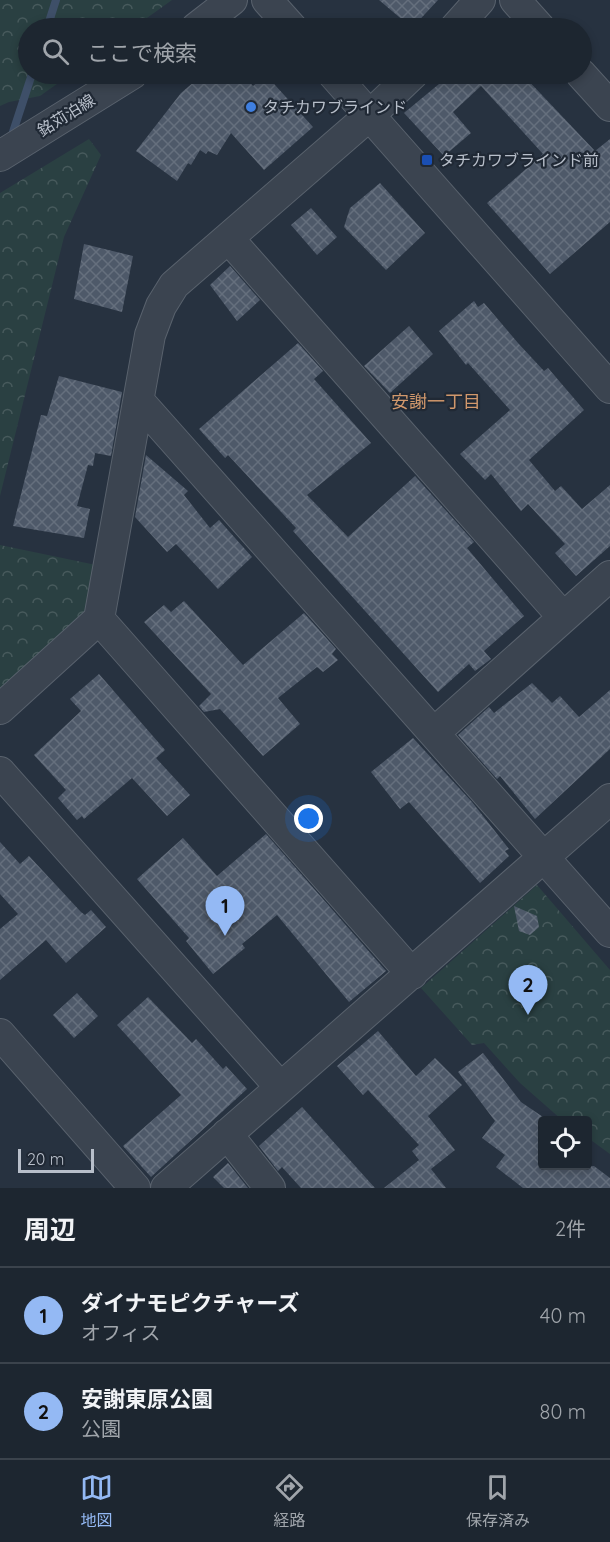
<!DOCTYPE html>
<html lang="ja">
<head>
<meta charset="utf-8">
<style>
	:root { --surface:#1d2630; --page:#252e38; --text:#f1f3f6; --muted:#a0a5ab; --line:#3b434c; --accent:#94b9f4 }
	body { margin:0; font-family:Quicksand,"Noto Sans JP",sans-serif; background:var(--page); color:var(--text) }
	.controls { position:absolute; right:18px; bottom:18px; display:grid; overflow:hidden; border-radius:6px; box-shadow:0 3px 9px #0003 }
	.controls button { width:54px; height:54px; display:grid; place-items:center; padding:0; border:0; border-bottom:2px solid var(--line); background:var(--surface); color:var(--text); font:30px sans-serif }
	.scale { position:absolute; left:18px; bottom:15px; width:76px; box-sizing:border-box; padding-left:6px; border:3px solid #b8bfca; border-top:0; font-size:16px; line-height:21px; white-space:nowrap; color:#b8bfca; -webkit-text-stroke:4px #202935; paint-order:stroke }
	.you { position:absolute; left:309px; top:819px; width:21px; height:21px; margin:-15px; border:4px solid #fff; border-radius:50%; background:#1a73e8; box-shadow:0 0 0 9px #1a73e833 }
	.badge { display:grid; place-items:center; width:39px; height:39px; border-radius:50%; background:var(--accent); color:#111; font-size:20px; font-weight:700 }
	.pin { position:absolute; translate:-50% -50px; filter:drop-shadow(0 2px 3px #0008) }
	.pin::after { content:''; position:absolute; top:32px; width:21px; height:18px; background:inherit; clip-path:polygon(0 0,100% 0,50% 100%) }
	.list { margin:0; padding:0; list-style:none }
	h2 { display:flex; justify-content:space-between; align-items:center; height:78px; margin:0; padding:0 24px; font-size:26px }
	h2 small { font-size:20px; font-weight:400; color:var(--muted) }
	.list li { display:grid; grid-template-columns:39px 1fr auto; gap:18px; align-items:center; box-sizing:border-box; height:96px; padding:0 24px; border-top:2px solid var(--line) }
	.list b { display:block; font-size:22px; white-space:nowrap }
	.list p { margin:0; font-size:20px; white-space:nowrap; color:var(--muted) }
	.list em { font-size:20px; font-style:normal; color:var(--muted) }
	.icon { flex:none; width:33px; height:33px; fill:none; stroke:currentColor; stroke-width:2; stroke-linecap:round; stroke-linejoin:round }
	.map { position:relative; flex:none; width:610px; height:1188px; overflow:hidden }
	.search { position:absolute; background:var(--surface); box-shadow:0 3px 9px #0003; left:18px; right:18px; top:18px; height:66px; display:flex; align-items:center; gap:15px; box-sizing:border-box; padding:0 21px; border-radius:33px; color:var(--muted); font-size:22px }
	.sheet { height:270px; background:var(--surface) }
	nav { display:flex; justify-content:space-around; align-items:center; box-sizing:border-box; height:84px; border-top:2px solid var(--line); background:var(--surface); font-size:16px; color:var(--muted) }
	nav a { display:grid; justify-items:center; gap:3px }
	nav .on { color:var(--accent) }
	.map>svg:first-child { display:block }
	.forest { fill:url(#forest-crowns) }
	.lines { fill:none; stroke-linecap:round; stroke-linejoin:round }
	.stream { stroke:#3e4f68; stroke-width:8 }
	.building { fill:url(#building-cross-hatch) }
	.minor-casing { stroke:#59626d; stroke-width:32 }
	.minor { stroke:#3b4450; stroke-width:30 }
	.shop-dot { fill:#3f7fe0; stroke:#202935; stroke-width:2 }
	.transit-dot { fill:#1a4fb4; stroke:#202935; stroke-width:2 }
	.labels { text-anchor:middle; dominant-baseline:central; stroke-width:4.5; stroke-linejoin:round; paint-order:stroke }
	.poi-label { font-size:16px; fill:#b8bfca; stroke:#202935; text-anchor:start }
	.street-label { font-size:16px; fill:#b8bfca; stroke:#202935 }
	.neighbourhood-label { font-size:18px; fill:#d1986c; stroke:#202935 }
</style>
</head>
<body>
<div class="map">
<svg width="610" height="1188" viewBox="0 0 610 1188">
	<defs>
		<pattern id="forest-crowns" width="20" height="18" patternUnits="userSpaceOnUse" patternTransform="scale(1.5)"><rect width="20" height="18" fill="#2a4042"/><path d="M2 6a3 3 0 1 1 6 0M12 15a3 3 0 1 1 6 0" fill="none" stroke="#475a5c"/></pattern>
		<pattern id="building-cross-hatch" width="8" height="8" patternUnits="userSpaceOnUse" patternTransform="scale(1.5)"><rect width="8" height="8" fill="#4e5969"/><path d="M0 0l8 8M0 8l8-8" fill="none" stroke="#656f7d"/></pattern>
	</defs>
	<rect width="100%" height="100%" fill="#273240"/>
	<path class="forest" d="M0 0H172L133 28H28V74H71L40 96 9 102 0 106Z
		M89 139 101 155 64 237 0 496V193Z
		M0 545 96 565 87 611 0 696Z
		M537 885 610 970V1154L588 1138V1120H562L520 1083 484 1043 472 1045 421 988Z"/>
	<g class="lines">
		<path class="stream" d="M47 28 56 0
			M11 138 32 74"/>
	</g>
	<path class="building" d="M379 0H438L412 28Z
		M203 74H242L253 86 266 75 313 127 264 170 231 133 217 155 208 151 206 154 200 150 191 165 188 163 177 181 136 151 181 93Z
		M430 74H522L595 151 610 139V222L550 274 487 203 543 154 481 86 453 112 471 133 444 156 404 113 439 84Z
		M380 183 425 233 386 270 344 227 350 208Z
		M311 208 337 237 317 255 291 225Z
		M84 244 133 256 122 312 74 299Z
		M230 266 260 300 237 321 210 285Z
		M474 301 478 307 484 303 518 343 544 371 548 368 584 410 529 460 555 491 561 486 582 509 610 485V546L576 576 555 553 565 544 528 504 521 511 491 474 485 480 460 454 510 410 468 363 466 365 439 331Z
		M409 326 433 354 390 393 364 366Z
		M298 343 323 371 314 379 371 443 307 495 348 537 415 476 474 542 467 548 524 616 484 651 491 659 475 671 469 664 438 692 293 531 296 528 228 455 225 458 199 429Z
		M59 376 122 392 111 456 95 453 93 466 88 465 77 506 90 509 84 538 13 526 41 415 47 416Z
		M146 455 188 491 184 495 210 528 219 520 252 557 218 589 176 544 167 552 135 517Z
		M184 601 243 665 304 613 336 649 332 654 338 660 323 672 317 667 278 698 300 724 263 756 220 709 204 712 199 706 211 694 144 622 164 605 171 612Z
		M99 674 165 750 156 758 190 795 167 816 132 778 84 819 82 816 77 820 58 798 66 790 34 755 81 711 70 699Z
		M532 683 552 703 560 696 579 717 610 690V749L535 819 500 776 497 779 458 735 489 707 494 713Z
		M413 738 472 802 509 849 505 851 509 856 480 883 409 802 400 809 371 772Z
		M266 834 386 971 349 1002 277 915 242 944 245 948 213 974 186 941 189 938 137 879 183 838 217 876Z
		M0 842 20 864 29 856 81 912 85 915 91 910 106 927 66 963 46 940 0 980V929L18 914 0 894Z
		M514 906 537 916 539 927 530 935 519 931Z
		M77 993 98 1016 74 1038 53 1015Z
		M148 997 192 1043 196 1039 223 1069 226 1066 247 1089 151 1177 123 1146 181 1095 117 1025Z
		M378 1031 416 1076 435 1058 462 1085 428 1116 455 1150 431 1169 446 1188H384L419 1160 412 1151 419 1145 368 1090 363 1095 337 1066Z
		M483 1053 521 1102 543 1117V1166H594L610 1178V1188H523L496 1167 505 1155 482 1138 495 1121 458 1072Z
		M302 1107 375 1188H301L282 1167 278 1171 259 1146Z
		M228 1163 248 1188H224L213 1177Z"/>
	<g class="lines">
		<g class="minor-casing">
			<path id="minor" d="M267 0 292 28
				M515 0 540 28
				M196 28 232 0
				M455 28 480 0
				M333 74 610 388
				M581 74 610 106
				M0 156 132 74
				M229 239 563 617
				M139 401 610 932
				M99 619 412 974
				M0 709 99 619 150 335 161 306 174 285 370 115 413 74
				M434 733 610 576
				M0 772 280 1087
				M0 1034 135 1188
				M227 1134 270 1188
				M166 1188 610 799"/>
		</g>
		<use href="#minor" class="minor"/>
	</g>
	<circle class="shop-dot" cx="251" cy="107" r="6"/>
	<rect class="transit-dot" x="421" y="154" width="12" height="12" rx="3"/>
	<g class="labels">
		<g class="poi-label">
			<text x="263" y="107">タチカワブラインド</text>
			<text x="439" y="160">タチカワブラインド前</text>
		</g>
		<g class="street-label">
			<text transform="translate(66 115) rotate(-32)">銘苅泊線</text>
		</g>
		<g class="neighbourhood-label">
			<text x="436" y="401">安謝一丁目</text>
		</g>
	</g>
</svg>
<div class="controls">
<button><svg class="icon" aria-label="locate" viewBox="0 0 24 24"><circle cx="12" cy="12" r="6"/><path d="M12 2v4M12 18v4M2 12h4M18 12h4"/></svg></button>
</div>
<div class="scale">20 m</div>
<div class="you"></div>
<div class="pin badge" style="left:225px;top:936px">1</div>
<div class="pin badge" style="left:528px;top:1015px">2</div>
<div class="search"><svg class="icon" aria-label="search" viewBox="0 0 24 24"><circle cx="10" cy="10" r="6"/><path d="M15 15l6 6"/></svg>ここで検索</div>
</div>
<section class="sheet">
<h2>周辺<small>2件</small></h2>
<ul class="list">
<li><span class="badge">1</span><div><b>ダイナモピクチャーズ</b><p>オフィス</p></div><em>40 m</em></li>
<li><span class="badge">2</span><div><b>安謝東原公園</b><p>公園</p></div><em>80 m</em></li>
</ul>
</section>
<nav>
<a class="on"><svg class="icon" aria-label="map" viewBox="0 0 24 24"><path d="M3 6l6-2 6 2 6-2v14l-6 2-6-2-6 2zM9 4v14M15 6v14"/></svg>地図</a>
<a><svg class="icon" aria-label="directions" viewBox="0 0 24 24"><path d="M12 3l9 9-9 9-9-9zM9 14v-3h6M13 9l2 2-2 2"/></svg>経路</a>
<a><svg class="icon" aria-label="saved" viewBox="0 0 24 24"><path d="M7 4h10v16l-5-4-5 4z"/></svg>保存済み</a>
</nav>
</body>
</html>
